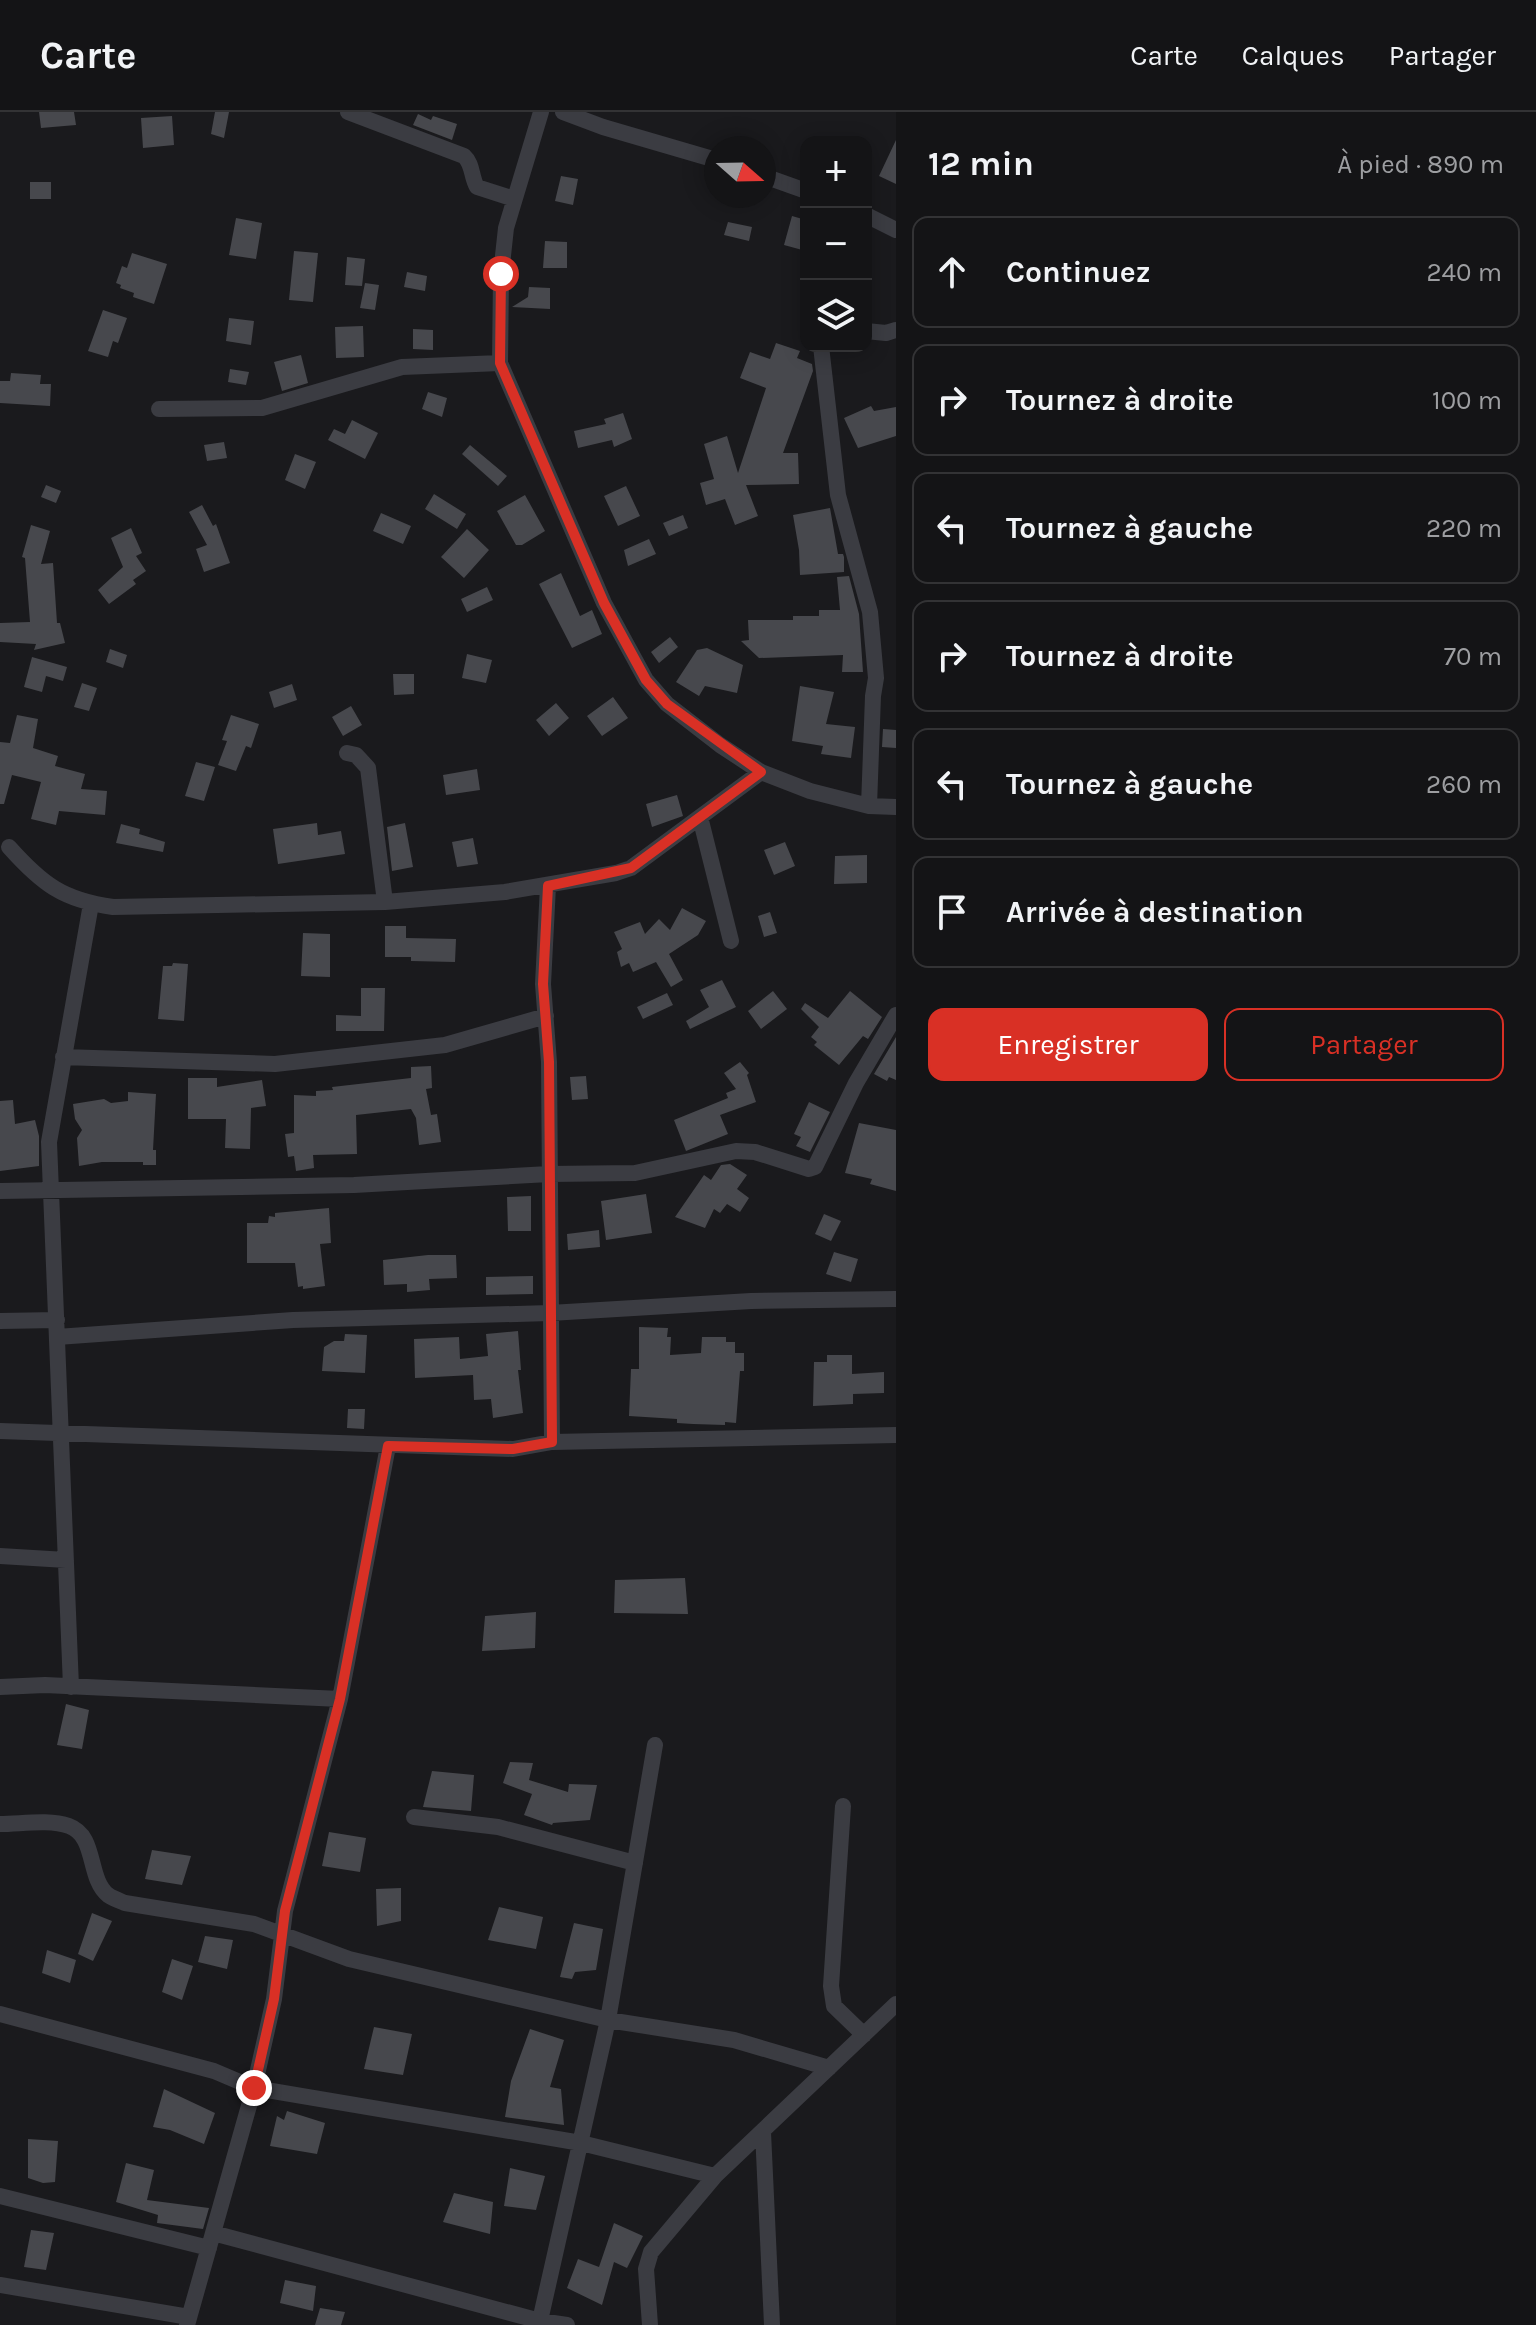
<!DOCTYPE html>
<html lang="fr">
<head>
<meta charset="utf-8">
<style>
	:root { --surface:#141416; --page:#212123; --text:#f1f3f6; --muted:#9d9ea1; --line:#333335; --accent:#d93025 }
	body { margin:0; font-family:Karla,sans-serif; background:var(--page); color:var(--text) }
	.controls { position:absolute; right:24px; top:24px; display:grid; overflow:hidden; border-radius:16px; box-shadow:0 4px 20px #0003 }
	.controls button { width:72px; height:72px; display:grid; place-items:center; padding:0; border:0; border-bottom:2px solid var(--line); background:var(--surface); color:var(--text); font:40px sans-serif }
	.compass { position:absolute; left:704px; top:24px; width:72px; height:72px; border-radius:50%; background:var(--surface); box-shadow:0 4px 20px #0003; rotate:110deg }
	.stop { position:absolute; width:24px; height:24px; margin:-18px; border:6px solid #d93025; border-radius:50%; background:#fff }
	.stop.end { background:#d93025; border-color:#fff; box-shadow:0 2px 8px #0008 }
	.list { margin:0; padding:0; list-style:none }
	h2 { display:flex; justify-content:space-between; align-items:center; height:104px; margin:0; padding:0 32px; font-size:34px }
	h2 small { font-size:26px; font-weight:400; color:var(--muted) }
	.list li { display:grid; grid-template-columns:52px 1fr auto; gap:24px; align-items:center; box-sizing:border-box; height:112px; margin:0 16px 16px; padding:0 16px; border:2px solid var(--line); border-radius:16px }
	.list b { display:block; font-size:30px; white-space:nowrap }
	.list em { font-size:26px; font-style:normal; color:var(--muted) }
	.actions { display:flex; gap:16px; padding:24px 32px }
	.actions a { flex:1; padding:18px 0; border:2px solid var(--accent); border-radius:16px; text-align:center; font-size:28px; color:var(--accent) }
	.actions .main { background:var(--accent); color:#fff }
	.icon { flex:none; width:44px; height:44px; fill:none; stroke:currentColor; stroke-width:2; stroke-linecap:round; stroke-linejoin:round }
	.map { position:relative; flex:none; width:896px; height:2213px; overflow:hidden }
	header { display:flex; align-items:center; gap:48px; box-sizing:border-box; height:112px; padding:0 40px; background:var(--surface); border-bottom:2px solid var(--line) }
	header strong { font-size:38px }
	nav { display:flex; gap:44px; margin-inline-start:auto; font-size:28px }
	main { display:flex }
	aside { flex:1; background:var(--surface) }
	.map>svg:first-child { display:block }
	.building { fill:#47484d }
	.lines { fill:none; stroke-linecap:round; stroke-linejoin:round }
	.minor { stroke:#3b3c42; stroke-width:16 }
	.route { stroke:#d93025; stroke-width:10 }
</style>
</head>
<body>
<header>
<strong>Carte</strong>
<nav><a>Carte</a><a>Calques</a><a>Partager</a></nav>
</header>
<main>
<div class="map">
<svg width="896" height="2213" viewBox="0 0 896 2213">
	<rect width="100%" height="100%" fill="#1a1a1d"/>
	<path class="building" d="M39 0H74L76 13 41 16Z
		M215 0H229L224 26 211 22Z
		M418 2 431 8 433 4 457 12 452 28 413 13Z
		M172 4 174 33 143 36 141 6Z
		M896 28V72L879 64Z
		M561 64 578 67 573 93 555 89Z
		M30 70H51V87H30Z
		M792 104 806 108V139L784 133Z
		M236 106 262 111 256 147 229 143Z
		M728 110 752 115 749 129 724 123Z
		M545 129 567 130V156H543Z
		M294 139 318 141 313 190 289 188Z
		M132 141 167 152 154 192 133 185 134 181 120 176 121 173 116 171 122 154 127 156Z
		M347 145 365 147 362 174 345 173Z
		M407 160 427 164 425 179 404 175Z
		M365 171 379 173 375 198 360 196Z
		M529 175 550 176V197L512 195 528 185Z
		M103 198 127 206 118 231 113 229 108 245 88 239Z
		M229 206 254 209 251 233 226 229Z
		M363 214 364 245 336 246 335 215Z
		M413 217 433 218V238L413 237Z
		M776 231 800 239 797 246 812 252 813 259 783 341H798L799 372 746 373 758 404 735 413 725 387 706 393 700 371 714 367 704 332 727 324 738 361 766 276 740 266 750 240 770 247Z
		M301 243 308 271 282 279 274 250Z
		M230 257 249 260 246 273 228 270Z
		M11 261 41 263 40 272H51L50 294 0 291V269H10Z
		M428 280 447 286 442 305 422 297Z
		M871 294 874 299 896 295V324L858 336 844 306Z
		M623 301 632 327 614 335 612 328 578 336 574 319 606 312 604 307Z
		M352 308 378 321 365 347 328 328 334 317 345 322Z
		M224 330 227 346 207 349 204 333Z
		M470 333 507 364 498 374 462 342Z
		M295 342 316 350 305 377 285 368Z
		M46 373 61 379 56 391 41 385Z
		M626 374 640 404 618 414 604 384Z
		M434 382 466 402 457 417 425 397Z
		M525 383 545 419 522 433H516L497 399Z
		M202 393 213 414 216 412 230 451 204 460 196 437 207 433 189 400Z
		M830 396 838 442H843L844 445V460L800 463 799 438 793 403Z
		M381 401 411 414 403 432 373 419Z
		M683 403 688 416 669 424 663 411Z
		M31 413 50 419 41 452 53 451 57 511H60L65 531 34 538 36 532 0 530V511L30 510 25 446 22 445Z
		M131 416 142 441 136 444 146 459 133 468 136 472 109 492 98 478 123 455 111 426Z
		M467 417 489 438 464 466 441 445Z
		M649 427 656 442 628 454 624 438Z
		M561 461 580 504 592 498 602 522 572 536 539 472Z
		M849 464 859 502 863 560H842L843 543 759 546 741 529 749 528 748 508H793V504H819V498H840L837 465Z
		M487 475 493 488 467 500 461 487Z
		M670 525 678 535 659 551 651 540Z
		M707 536 743 553 737 581 705 574 699 584 676 570 697 538Z
		M110 537 127 543 123 556 106 550Z
		M467 542 492 548 486 571 462 566Z
		M32 545 67 555 63 569 46 564 42 580 24 575Z
		M393 562H414V582L394 583Z
		M82 571 97 576 89 599 74 595Z
		M292 572 297 588 274 596 269 580Z
		M800 574 834 580 826 612 855 615 851 646 821 642 823 634 792 629Z
		M613 585 628 606 602 624 587 604Z
		M556 591 569 606 549 624 536 608Z
		M351 594 362 613 343 624 332 605Z
		M17 603 38 607 33 636 58 644 55 654 85 662 81 677 107 679 105 703 59 699 56 713 31 707 41 670 12 663 4 692H0V630L10 631Z
		M231 603 259 612 251 636 246 634 236 659 218 653 227 629 222 628Z
		M883 617 896 618V636L882 635Z
		M196 650 215 655 204 689 185 684Z
		M477 657 480 678 446 683 443 663Z
		M677 683 683 704 652 715 646 692Z
		M317 711 318 723 341 719 345 742 278 752 273 717Z
		M405 711 413 755 392 759 387 715Z
		M121 712 140 717 139 722 165 730 163 740 116 731Z
		M473 726 478 752 457 755 452 730Z
		M785 730 795 754 774 763 764 738Z
		M867 743V771L834 772 835 744Z
		M682 796 706 809 698 823 669 842 683 868 671 875 656 850 633 860 629 851 621 855 617 840 622 837 614 820 640 810 645 822 659 807 670 818Z
		M770 800 777 821 764 825 758 804Z
		M385 814H406V826L456 827 455 850 411 849V845H385Z
		M303 821 330 822V865L301 864Z
		M173 851 188 852 184 909 158 907 163 854H172Z
		M722 868 736 895 690 917 686 909 709 895 700 878Z
		M361 876H385L384 919H336V903L361 904Z
		M773 879 787 897 761 917 748 899Z
		M850 879 882 905 868 927 863 924 839 953 814 933 817 930 811 925 819 915 801 897 805 891 828 906Z
		M667 881 673 893 643 907 637 895Z
		M896 925V968L889 965 887 969 874 962Z
		M740 950 749 961 747 963 756 990 720 1003 728 1022 686 1039 674 1008 728 986 726 981 736 977 724 961Z
		M431 954 432 976 426 977 431 1003 437 1002 441 1030 419 1033 416 1006 411 997 356 1003 357 1042 313 1043 314 1056 296 1059 294 1044 288 1045 285 1022 294 1021V983L316 984V979L333 978 332 975 411 966V955Z
		M586 964 588 987 572 988 570 965Z
		M188 966H217V975L262 968 266 994 251 996 250 1037 225 1036 226 1007H188Z
		M128 980 156 982 153 1038H156V1053H143V1050H102L79 1054 77 1026 82 1018 75 1007 73 992 104 987 111 991 128 989Z
		M13 988 15 1012 35 1008 39 1024V1054L0 1059V989Z
		M809 990 830 1000 810 1040 796 1034 801 1025 794 1022Z
		M859 1011 896 1018V1079L870 1072 872 1067 845 1061Z
		M730 1052 747 1063 737 1077 749 1086 740 1100 727 1092 720 1101 714 1097 705 1116 675 1105 704 1063 711 1068 721 1053Z
		M646 1082 652 1121 606 1128 601 1089Z
		M531 1084V1119H508L507 1085Z
		M329 1096 331 1131 320 1132 325 1174 303 1177V1174L298 1175 295 1151H247V1111H268L269 1104 275 1105V1101Z
		M824 1102 841 1109 831 1129 815 1122Z
		M599 1118 600 1135 568 1138 567 1122Z
		M834 1140 858 1147 851 1170 826 1162Z
		M428 1143H456L457 1166 429 1167 430 1178 407 1180V1172L384 1173 383 1148Z
		M533 1164V1182L486 1183V1165Z
		M639 1215 668 1216 667 1225H671L670 1243 701 1241 702 1225H726V1230H735V1241H744V1259H740L736 1311 725 1310V1313L693 1312 677 1311V1307L629 1304 631 1257H639Z
		M518 1219 521 1258H518L523 1301 493 1306 491 1287 474 1288 473 1263 415 1266 414 1227 459 1225 460 1247 488 1244 486 1222Z
		M345 1222 367 1223 365 1261 322 1259 324 1235 334 1229H344Z
		M827 1243H852V1262L884 1260V1281L853 1282V1292L813 1294 814 1250H827Z
		M348 1297H365L364 1317 347 1316Z
		M685 1466 688 1502 614 1501 615 1468Z
		M536 1500 535 1536 482 1539 485 1504Z
		M66 1592 89 1598 82 1637 57 1633Z
		M510 1650 533 1651 529 1668 568 1680 569 1672 597 1673 590 1708 553 1711 552 1713 524 1703 532 1682 503 1671Z
		M432 1659 474 1663 471 1699 423 1695Z
		M329 1720 366 1726 360 1760 322 1754Z
		M152 1738 191 1744 182 1773 145 1767Z
		M401 1776V1809L377 1814 376 1777Z
		M499 1795 543 1805 536 1837 488 1828Z
		M92 1801 112 1809 93 1849 78 1842Z
		M574 1811 603 1817 596 1858 575 1860 572 1867 560 1865Z
		M205 1824 233 1828 227 1857 198 1850Z
		M47 1838 76 1848 70 1871 42 1861Z
		M172 1847 193 1854 182 1888 162 1880Z
		M374 1915 412 1922 403 1963 364 1957Z
		M530 1917 564 1928 550 1975 561 1977 564 2013 505 2005 511 1969Z
		M164 1977 215 2001 204 2032 170 2018 153 2015Z
		M287 1999 325 2011 317 2042 270 2034 277 2004 284 2008Z
		M28 2027 58 2029 55 2070 43 2071 28 2066Z
		M126 2051 154 2058 147 2088 209 2096 203 2117 157 2111 158 2103 116 2090Z
		M510 2056 545 2064 536 2098 504 2094Z
		M454 2081 493 2090 490 2122 443 2110Z
		M614 2111 643 2124 627 2156 614 2150 602 2193 567 2176 578 2147 599 2155Z
		M31 2118 54 2121 46 2158 24 2155Z
		M285 2168 316 2174 313 2199 280 2191Z
		M320 2196 345 2200 341 2213H315Z"/>
	<g class="lines">
		<path class="minor" d="M348 0 464 44C473 52 471 65 477 75L514 87
			M541 0 506 116 501 162 500 251 604 491 646 568 667 592 720 633 761 660 810 679 869 694 896 695
			M563 0 603 15 716 48
			M764 64 806 79
			M866 103 896 118
			M866 219 886 221 896 218
			M821 234 838 383 870 500 876 566 873 584 869 694
			M159 297 262 296 402 255 500 251
			M347 641 356 643 368 656 385 790
			M700 705 731 829
			M9 735C42 772 63 788 113 795L385 790 505 780 616 761 631 756 761 660
			M548 774 543 872 549 950 552 1330
			M63 945 275 952 445 933 546 904
			M0 1079 354 1073 549 1062 635 1061 736 1039 755 1040 809 1057 815 1055 856 971 896 903
			M0 1209 57 1208
			M57 1225 293 1208 550 1201 751 1189 896 1187
			M0 1319 513 1337 552 1330 896 1323
			M0 1444 66 1448
			M0 1575 45 1573 340 1587
			M71 1575 49 1030 91 792
			M843 1694 831 1874 834 1894 864 1923
			M414 1705 498 1715 635 1751
			M0 1712C21 1712 49 1707 69 1714 97 1724 87 1766 108 1783 112 1786 120 1789 125 1791L254 1812 349 1847 608 1908 734 1928 829 1956
			M0 1902 214 1959 254 1976 581 2031 715 2064
			M763 2020 772 2213
			M0 2084 209 2136
			M213 2121 540 2209 567 2213
			M0 2173 189 2205
			M187 2213 254 1976 274 1887 285 1799 340 1587 388 1334
			M539 2213 608 1908 655 1633
			M650 2213 646 2157 651 2140 715 2064 896 1892"/>
	</g>
	<g class="lines">
		<path class="route" d="M254 1976 274 1887 285 1799 340 1587 388 1334 513 1337 552 1330 549 950 543 872 548 774 631 756 761 660 667 592 646 568 604 491 500 251 501 162"/>
	</g>
</svg>
<div class="controls">
<button>+</button>
<button>−</button>
<button><svg class="icon" aria-label="layers" viewBox="0 0 24 24"><path d="M12 4l9 5-9 5-9-5zM3 14l9 5 9-5"/></svg></button>
</div>
<svg class="compass" viewBox="-18 -18 36 36"><path d="M0-13l5 13h-10z" fill="#e53935"/><path d="M0 13l5-13h-10z" fill="#9d9ea1"/></svg>
<div class="stop" style="left:501px;top:162px"></div>
<div class="stop end" style="left:254px;top:1976px"></div>
</div>
<aside>
<h2>12 min<small>À pied · 890 m</small></h2>
<ul class="list">
<li><svg class="icon" aria-label="ahead" viewBox="0 0 24 24"><path d="M12 20V5M6 11l6-6 6 6"/></svg><div><b>Continuez</b></div><em>240 m</em></li>
<li><svg class="icon" aria-label="right" viewBox="0 0 24 24"><path d="M7 20v-9h11M14 6l5 5-5 5"/></svg><div><b>Tournez à droite</b></div><em>100 m</em></li>
<li><svg class="icon" aria-label="left" viewBox="0 0 24 24"><path d="M17 20v-9H6M10 6l-5 5 5 5"/></svg><div><b>Tournez à gauche</b></div><em>220 m</em></li>
<li><svg class="icon" aria-label="right" viewBox="0 0 24 24"><path d="M7 20v-9h11M14 6l5 5-5 5"/></svg><div><b>Tournez à droite</b></div><em>70 m</em></li>
<li><svg class="icon" aria-label="left" viewBox="0 0 24 24"><path d="M17 20v-9H6M10 6l-5 5 5 5"/></svg><div><b>Tournez à gauche</b></div><em>260 m</em></li>
<li><svg class="icon" aria-label="arrive" viewBox="0 0 24 24"><path d="M6 21V4h12l-3 4 3 4H6"/></svg><div><b>Arrivée à destination</b></div></li>
</ul>
<div class="actions"><a class="main">Enregistrer</a><a>Partager</a></div>
</aside>
</main>
</body>
</html>
